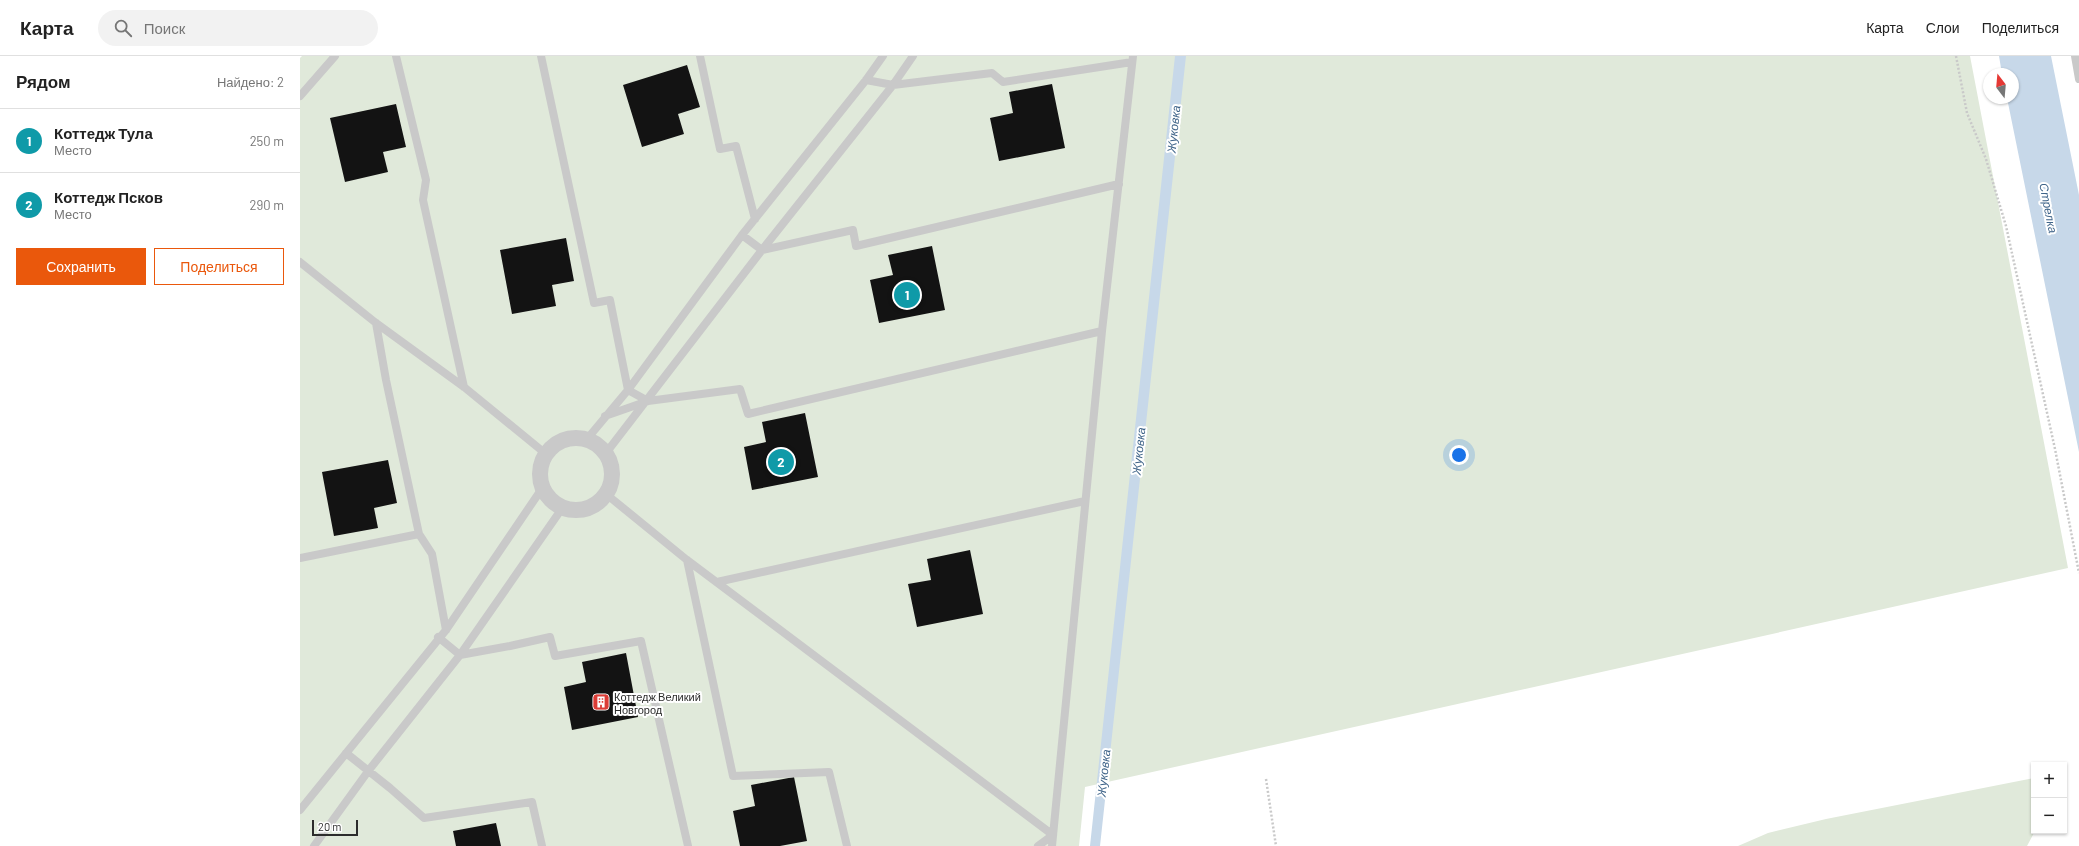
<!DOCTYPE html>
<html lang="ru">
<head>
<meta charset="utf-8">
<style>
	:root { --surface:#fff; --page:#f2f2f2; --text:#222; --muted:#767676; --line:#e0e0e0; --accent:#ea580c }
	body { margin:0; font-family:Barlow,sans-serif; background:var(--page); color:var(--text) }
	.controls { position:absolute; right:12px; bottom:12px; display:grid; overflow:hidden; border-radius:0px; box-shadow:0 1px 3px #0004 }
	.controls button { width:36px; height:36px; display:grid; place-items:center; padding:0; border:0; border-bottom:1px solid var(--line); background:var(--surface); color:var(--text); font:20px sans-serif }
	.compass { position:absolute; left:1683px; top:12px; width:36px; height:36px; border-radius:50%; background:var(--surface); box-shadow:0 1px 3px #0004; rotate:344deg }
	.scale { position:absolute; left:12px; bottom:10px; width:46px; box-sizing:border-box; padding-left:4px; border:2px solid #2c2c2c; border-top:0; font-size:11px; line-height:14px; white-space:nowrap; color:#2c2c2c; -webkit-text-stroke:3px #fff; paint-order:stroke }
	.you { position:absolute; left:1159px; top:399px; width:14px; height:14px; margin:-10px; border:3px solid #fff; border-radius:50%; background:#1a73e8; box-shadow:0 0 0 6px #1a73e833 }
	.badge { display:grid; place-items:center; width:26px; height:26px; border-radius:50%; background:var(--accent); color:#fff; font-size:13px; font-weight:700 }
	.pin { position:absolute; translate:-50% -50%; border:2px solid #fff; box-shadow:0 1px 4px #0006 }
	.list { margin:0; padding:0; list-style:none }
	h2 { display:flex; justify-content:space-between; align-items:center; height:52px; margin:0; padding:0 16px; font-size:17px }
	h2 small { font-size:13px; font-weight:400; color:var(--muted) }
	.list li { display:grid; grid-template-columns:26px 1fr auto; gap:12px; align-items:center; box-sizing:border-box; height:64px; padding:0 16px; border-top:1px solid var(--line) }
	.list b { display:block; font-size:15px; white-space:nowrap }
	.list p { margin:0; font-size:13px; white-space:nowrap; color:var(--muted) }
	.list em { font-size:13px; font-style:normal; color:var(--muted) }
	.actions { display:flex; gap:8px; padding:12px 16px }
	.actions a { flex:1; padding:9px 0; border:1px solid var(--accent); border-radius:0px; text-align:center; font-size:14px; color:var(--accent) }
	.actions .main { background:var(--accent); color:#fff }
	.icon { flex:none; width:22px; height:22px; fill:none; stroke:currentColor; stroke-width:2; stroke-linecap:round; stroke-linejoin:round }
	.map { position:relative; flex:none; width:1779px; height:790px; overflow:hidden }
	header { display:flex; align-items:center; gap:24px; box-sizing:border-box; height:56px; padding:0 20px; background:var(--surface); border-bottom:1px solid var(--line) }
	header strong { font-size:19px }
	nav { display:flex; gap:22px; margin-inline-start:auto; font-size:14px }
	.search { width:280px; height:36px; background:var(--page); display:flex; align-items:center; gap:10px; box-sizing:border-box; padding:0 14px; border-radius:22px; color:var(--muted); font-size:15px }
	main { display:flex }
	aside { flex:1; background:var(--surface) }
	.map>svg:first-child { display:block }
	.green { fill:#e0e9da }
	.water { fill:#c7d8e9 }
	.building { fill:#131313 }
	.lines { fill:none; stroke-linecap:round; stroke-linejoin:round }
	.path { stroke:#c9c9c9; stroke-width:2.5; stroke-dasharray:2 2; stroke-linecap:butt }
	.service { stroke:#c9c9c9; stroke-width:8 }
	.minor { stroke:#c9c9c9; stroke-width:16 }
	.labels { text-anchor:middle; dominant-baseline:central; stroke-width:4; stroke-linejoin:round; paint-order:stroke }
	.poi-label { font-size:11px; fill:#2c2c2c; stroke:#fff; text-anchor:start }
	.water-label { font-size:12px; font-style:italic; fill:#3f6489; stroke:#fff }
</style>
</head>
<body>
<header>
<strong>Карта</strong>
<div class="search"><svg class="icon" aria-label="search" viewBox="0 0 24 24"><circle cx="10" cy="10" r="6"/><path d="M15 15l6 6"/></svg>Поиск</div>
<nav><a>Карта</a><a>Слои</a><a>Поделиться</a></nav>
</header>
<main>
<aside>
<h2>Рядом<small>Найдено: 2</small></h2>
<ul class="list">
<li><span class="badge" style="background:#0f9aa8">1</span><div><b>Коттедж Тула</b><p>Место</p></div><em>250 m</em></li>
<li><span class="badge" style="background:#0f9aa8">2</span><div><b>Коттедж Псков</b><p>Место</p></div><em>290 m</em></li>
</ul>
<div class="actions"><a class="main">Сохранить</a><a>Поделиться</a></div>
</aside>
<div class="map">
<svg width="1779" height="790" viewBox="0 0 1779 790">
	<rect width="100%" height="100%" fill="#fff"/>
	<path class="green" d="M2 0H1670L1768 512 785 731 779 790H0V2Z
		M1734 722 1735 775 1727 790H1438L1468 777 1526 763Z"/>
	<path class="water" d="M875 0H886L800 790H790Z
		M1699 0H1751L1779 139V396L1707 42H1713V18H1702Z"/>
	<path class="building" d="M387 9 400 51 378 58 384 78 342 91 323 29Z
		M752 28 765 92 699 105 690 62 713 57 709 36Z
		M96 48 106 91 83 96 88 116 45 126 30 62Z
		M266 182 274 225 252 229 256 250 212 258 200 194Z
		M632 190 645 254 579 267 570 224 593 219 588 199Z
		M505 357 518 421 452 434 444 391 466 386 462 366Z
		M88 404 97 447 74 452 78 472 34 480 22 416Z
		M670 494 683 558 617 571 608 528 631 524 627 503Z
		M326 597 338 661 272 674 264 631 286 626 282 606Z
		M494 721 507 785 480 790H440L433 755 455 750 451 729Z
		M196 767 201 790H156L153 775Z"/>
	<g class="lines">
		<path class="path" d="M1656 0 1667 57 1686 103 1706 170 1755 393 1779 517
			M966 723 976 790"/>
		<path class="service" d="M96 0 126 124 123 144 164 331
			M241 0 294 247 310 244 328 334 348 345
			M400 0 420 93 436 90 455 163
			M1775 0 1779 23
			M566 24 593 29 692 17 703 26 832 6
			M0 40 35 0
			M442 179 462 194 553 174 556 190 819 128
			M0 206 76 267 164 331 246 398
			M305 360 348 345 440 333 448 358 802 275
			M287 383 328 334 442 179 566 24 583 0
			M306 397 462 194 593 29 613 0
			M306 438 387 504 753 779
			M119 478 132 498 146 574
			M0 502 119 478 86 324 76 267
			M387 504 433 720 529 716 547 790
			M417 526 785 445
			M138 581 160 599 210 590 250 581 255 600 341 585 388 790
			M46 697 90 732 124 762 232 746 242 790
			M0 754 146 574 243 431
			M14 790 69 714 160 599 263 451
			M738 790 753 779
			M752 790 802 275 833 0"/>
		<path class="minor" d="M240 418a36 36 0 1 1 72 0a36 36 0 1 1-72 0Z"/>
	</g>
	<defs>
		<g id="building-square" transform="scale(0.9)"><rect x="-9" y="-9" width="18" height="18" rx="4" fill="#db3c36" stroke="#fff"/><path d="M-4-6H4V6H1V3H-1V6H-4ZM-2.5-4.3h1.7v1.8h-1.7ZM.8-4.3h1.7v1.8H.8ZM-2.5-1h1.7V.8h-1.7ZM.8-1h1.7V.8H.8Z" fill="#fff"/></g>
	</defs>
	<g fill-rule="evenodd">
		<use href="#building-square" x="301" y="646"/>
	</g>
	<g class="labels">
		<g class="poi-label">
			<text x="314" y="640">Коттедж Великий<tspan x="314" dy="13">Новгород</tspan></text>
		</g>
		<g class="water-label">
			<text transform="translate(873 73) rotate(-84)">Жуковка</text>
			<text transform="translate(1749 152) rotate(79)">Стрелка</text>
			<text transform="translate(838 395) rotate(-84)">Жуковка</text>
			<text transform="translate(803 717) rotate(-84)">Жуковка</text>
		</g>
	</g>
</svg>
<div class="controls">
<button>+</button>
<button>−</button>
</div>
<svg class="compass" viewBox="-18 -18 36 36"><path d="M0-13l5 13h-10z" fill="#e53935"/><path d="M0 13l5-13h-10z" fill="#767676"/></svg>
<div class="scale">20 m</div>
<div class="you"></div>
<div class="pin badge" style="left:607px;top:239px;background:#0f9aa8">1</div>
<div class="pin badge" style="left:481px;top:406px;background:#0f9aa8">2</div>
</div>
</main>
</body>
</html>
